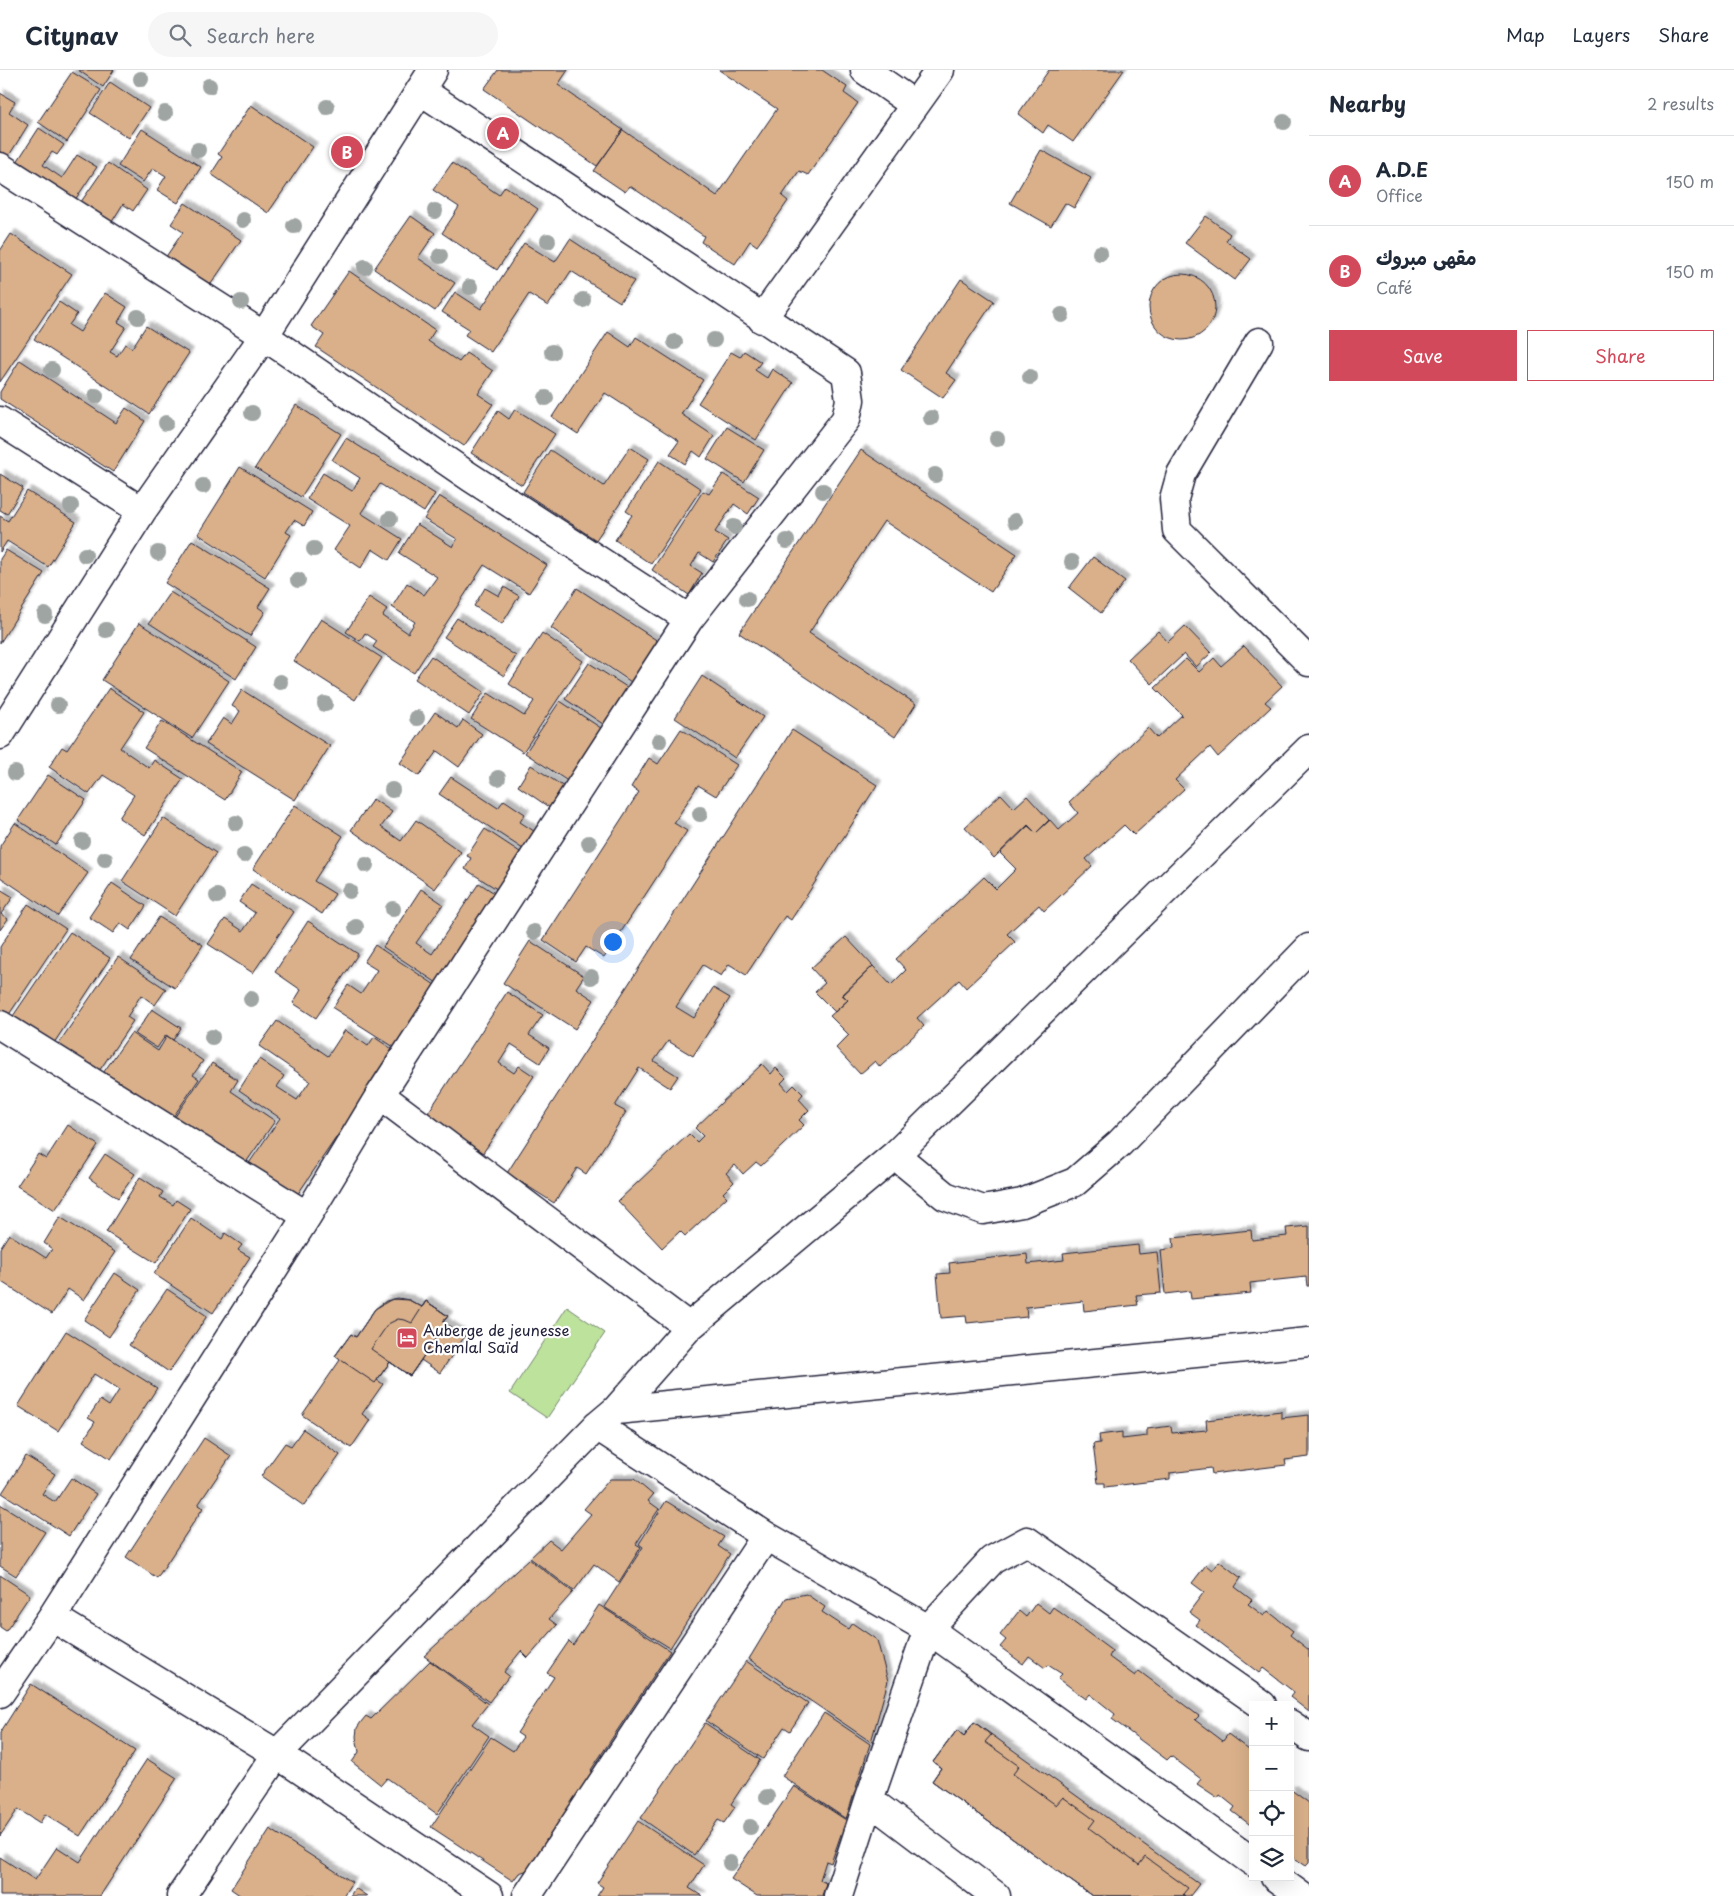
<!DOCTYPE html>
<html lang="en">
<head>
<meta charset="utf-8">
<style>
	:root { --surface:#fff; --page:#f6f6f7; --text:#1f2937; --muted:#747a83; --line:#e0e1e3; --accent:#d1495b }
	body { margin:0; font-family:"Playpen Sans","Playpen Sans Arabic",sans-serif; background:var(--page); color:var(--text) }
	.controls { position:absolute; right:15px; bottom:15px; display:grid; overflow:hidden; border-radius:0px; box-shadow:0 5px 20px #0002 }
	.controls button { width:45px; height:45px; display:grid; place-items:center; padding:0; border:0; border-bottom:1px solid var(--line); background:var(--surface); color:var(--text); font:25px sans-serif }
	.you { position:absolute; left:612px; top:871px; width:18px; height:18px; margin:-12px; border:4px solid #fff; border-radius:50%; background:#1a73e8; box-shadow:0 0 0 8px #1a73e833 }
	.badge { display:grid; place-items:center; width:32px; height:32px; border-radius:50%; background:var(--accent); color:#fff; font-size:16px; font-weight:700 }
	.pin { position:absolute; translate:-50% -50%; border:2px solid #fff; box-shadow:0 1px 5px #0006 }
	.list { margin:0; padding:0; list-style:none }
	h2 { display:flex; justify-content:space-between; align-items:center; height:65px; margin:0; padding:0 20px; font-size:21px }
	h2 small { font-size:16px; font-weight:400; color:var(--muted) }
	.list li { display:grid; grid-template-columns:32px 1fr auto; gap:15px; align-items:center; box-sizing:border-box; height:90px; padding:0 20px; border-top:1px solid var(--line) }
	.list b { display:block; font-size:19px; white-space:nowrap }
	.list p { margin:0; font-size:16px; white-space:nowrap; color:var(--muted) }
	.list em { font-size:16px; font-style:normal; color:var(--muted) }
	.actions { display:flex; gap:10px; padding:15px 20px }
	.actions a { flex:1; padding:11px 0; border:1px solid var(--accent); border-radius:0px; text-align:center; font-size:18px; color:var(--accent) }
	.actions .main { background:var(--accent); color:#fff }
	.icon { flex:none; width:28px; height:28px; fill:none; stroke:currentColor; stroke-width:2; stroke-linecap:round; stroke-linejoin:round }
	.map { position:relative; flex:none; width:1309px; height:1826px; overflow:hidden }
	header { display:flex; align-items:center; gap:30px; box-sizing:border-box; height:70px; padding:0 25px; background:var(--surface); border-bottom:1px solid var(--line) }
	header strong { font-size:24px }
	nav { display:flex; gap:28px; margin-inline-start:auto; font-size:18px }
	.search { width:350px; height:45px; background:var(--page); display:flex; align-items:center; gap:12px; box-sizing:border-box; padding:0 18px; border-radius:28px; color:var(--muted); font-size:19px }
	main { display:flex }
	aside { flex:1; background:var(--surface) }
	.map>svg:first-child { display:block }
	.green { fill:#bde29c; stroke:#70826c }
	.building { fill:#d9b08a; stroke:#22223b; filter:url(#shadow) }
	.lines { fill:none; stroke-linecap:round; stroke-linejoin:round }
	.minor-casing { stroke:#22223b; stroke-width:31 }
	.minor { stroke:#fff; stroke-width:28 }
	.tree { fill:#9fa5a3 }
	.labels { text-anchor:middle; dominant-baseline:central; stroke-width:4.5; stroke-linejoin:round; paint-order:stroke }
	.poi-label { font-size:15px; fill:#22223b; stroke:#fff; text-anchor:start }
</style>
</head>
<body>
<header>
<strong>Citynav</strong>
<div class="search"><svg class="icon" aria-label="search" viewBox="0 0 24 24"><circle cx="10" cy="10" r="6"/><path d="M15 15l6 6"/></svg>Search here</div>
<nav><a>Map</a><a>Layers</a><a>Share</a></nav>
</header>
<main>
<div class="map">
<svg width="1309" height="1826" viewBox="0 0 1309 1826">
	<defs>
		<filter id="shadow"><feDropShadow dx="4.5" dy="-4.5" stdDeviation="1" flood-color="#0004"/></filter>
	</defs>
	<rect width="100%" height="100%" fill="#fff"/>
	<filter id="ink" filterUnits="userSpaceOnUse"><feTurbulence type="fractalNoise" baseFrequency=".02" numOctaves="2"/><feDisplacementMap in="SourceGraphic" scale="10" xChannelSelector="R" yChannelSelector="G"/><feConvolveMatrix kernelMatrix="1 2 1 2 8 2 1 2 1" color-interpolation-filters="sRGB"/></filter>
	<g filter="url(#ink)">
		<path class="green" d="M567 1237 605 1263 547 1348 510 1323Z"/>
		<path class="building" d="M78 0H114L103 17Z
			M498 0H568L558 15 623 60 597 96 484 19Z
			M719 0H822L847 17 844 23 858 33 808 105 799 101 782 126 788 131 757 176 750 171 735 194 701 172 704 166 630 116 625 122 594 101 623 60 717 126 777 39Z
			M1049 0H1124L1073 72 1048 55 1043 63 1018 44Z
			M72 2 101 20 67 72 38 52Z
			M110 12 149 38 129 68 90 43Z
			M0 23 15 32 9 42 28 55 5 92 0 88Z
			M251 35 313 77 268 143 211 104 222 87 218 84Z
			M39 58 64 75 57 85 52 82 43 95 62 108 77 85 97 97 73 133 15 95Z
			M142 59 201 97 178 133 157 120 166 106 153 98 143 112 118 96Z
			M1041 80 1091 108 1074 138 1065 133 1051 156 1010 133Z
			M108 93 147 120 133 141 123 134 110 155 76 139Z
			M452 93 499 125 505 116 538 139 497 200 442 163 459 137 433 120Z
			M185 133 241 170 209 217 165 188 183 162 171 154Z
			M411 146 435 163 418 188 455 213 435 241 374 199Z
			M1206 146 1230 164 1226 171 1251 189 1235 210 1185 173Z
			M11 164 72 204 0 312V181Z
			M570 169 634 211 620 232 571 201 548 236 529 224 491 282 465 265 469 259 442 242 455 222 481 239 524 173 555 192Z
			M349 201 435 260 428 271 459 292 466 283 493 301 478 324 493 334 464 376 316 277 324 265 311 256Z
			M1149 237a33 33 0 1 1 66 0a33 33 0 1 1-66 0Z
			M961 209 994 231 946 303 956 310 943 328 901 300Z
			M105 223 127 237 118 252 126 257 110 282 117 286 125 274 132 278 146 256 189 283 149 344 34 269 59 232 77 244 69 255 80 262Z
			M608 262 630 277 636 267 703 310 681 344 714 366 701 387 693 381 685 394 670 384 679 371 605 323 578 364 552 347Z
			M744 281 761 292 755 300 767 308 772 299 793 313 756 370 698 333 731 282 740 287Z
			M20 290 116 353 126 338 145 351 113 402 0 329V322Z
			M296 335 341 364 301 427 255 398Z
			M515 339 555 364 522 415 471 383 498 341 509 349Z
			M727 357 764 380 744 412 707 389Z
			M346 368 435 424 424 442 380 414 361 443 402 469 389 490 372 479 361 498 334 480 350 456 307 429 323 403 352 421 360 408 332 390Z
			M630 377 649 389 596 470 523 422 550 380 604 416Z
			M861 380 1017 484 991 522 884 451 809 563 916 634 895 667 739 563Z
			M659 391 701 419 651 494 615 470 632 445 626 441Z
			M240 397 312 442 304 456 294 450 286 462 291 465 265 507 198 464Z
			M0 404 23 418 7 444 0 440Z
			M723 404 759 427 748 444 734 434 715 462 728 470 713 492 699 483 691 496 702 503 689 525 652 500 703 421 709 424Z
			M27 421 76 452 48 497 7 471 0 482V446L8 451Z
			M439 426 547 495 529 523 484 495 414 603 373 577 377 571 365 563 360 571 346 562 369 527 387 539 383 546 408 563 415 552 392 537 407 513 424 525 437 507 399 483 417 454 453 477 457 469 424 449Z
			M192 470 270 518 258 537 265 542 250 566 165 513Z
			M6 480 44 503 0 573V489Z
			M1093 487 1125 511 1101 543 1069 518Z
			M504 517 519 526 502 554 474 536 485 518 499 526Z
			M577 518 664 575 637 616 551 558Z
			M170 522 256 577 236 609 149 553Z
			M457 548 516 586 504 606 444 567Z
			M321 549 382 588 355 630 294 591Z
			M139 553 229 611 192 668 102 610Z
			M1185 556 1211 583 1196 597 1184 584 1152 614 1128 589 1158 561 1168 572Z
			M542 563 583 591 523 682 471 649 488 623 524 646 534 631 509 614Z
			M1244 576 1282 616 1265 632 1271 637 1218 687 1210 677 1175 710 1184 719 1134 765 1124 755 1086 789 1092 796 1044 841 1039 835 1007 864 1015 872 966 918 959 910 917 948 924 956 880 997 875 991 860 1004 836 978 849 965 830 946 848 930 843 925 873 896 891 915 906 900 896 889 984 807 996 819 1016 799 1000 783 1028 756 1036 763 1050 750 1059 760 1078 743 1069 732 1148 658 1157 668 1182 645 1155 618 1186 589 1199 602 1214 588 1221 596Z
			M431 586 484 622 469 645 415 609Z
			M589 593 633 621 609 658 565 629Z
			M702 606 763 647 735 688 675 648Z
			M109 618 144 642 120 678 149 698 154 690 183 709 145 765 119 748 134 725 103 705 89 724 49 697 62 677 67 680Z
			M242 620 330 676 295 730 206 674 223 648 232 654 240 641 232 636Z
			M560 631 607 662 572 714 525 683Z
			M435 642 458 658 463 650 482 664 459 697 437 681 419 706 400 693Z
			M162 651 242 702 225 730 144 678Z
			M681 659 737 695 716 726 698 715 674 753 687 761 604 888 586 877 576 892 543 870 639 722 631 717 649 688 658 694Z
			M792 660 877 715 791 850 785 846 746 905 729 894 721 906 703 895 676 937 694 948 713 918 730 928 693 986 668 971 654 991 678 1006 670 1018 639 998 615 1036 626 1042 586 1104 577 1098 554 1133 507 1103Z
			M531 695 567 719 553 740 518 716Z
			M48 705 86 730 56 775 18 750Z
			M451 707 498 738 504 730 525 744 520 752 537 763 526 781 439 724Z
			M1001 724 1014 738 1027 726 1049 750 1036 763 1028 755 994 788 965 757Z
			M373 729 392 742 381 757 401 771 416 750 461 782 435 819 351 760Z
			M295 735 343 766 314 811 335 824 322 844 253 799Z
			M163 748 216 783 175 846 122 811Z
			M15 753 88 803 58 846 0 807V776Z
			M485 759 523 784 500 821 465 799 471 788 467 786Z
			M112 813 146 836 130 860 120 853 113 863 89 847Z
			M479 813 499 826 440 915 383 877 421 819 443 834 416 873 432 884Z
			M251 814 294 842 253 903 208 874 225 849 243 861 255 843 239 832Z
			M0 819 13 827 1 844 8 849 0 860Z
			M28 834 66 859 8 946 0 941V877Z
			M159 847 203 875 175 918 131 890Z
			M308 851 358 884 316 948 293 933 301 920 275 902Z
			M70 862 110 888 52 976 11 949Z
			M846 867 873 896 842 925 848 930 835 942 815 922 825 913 811 898Z
			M530 871 584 906 576 918 594 930 575 959 503 913Z
			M375 875 438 917 397 979 333 938 348 915 361 924 377 900 364 892Z
			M118 887 166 919 155 935 141 925 127 947 133 951 97 1004 56 977Z
			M507 922 543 945 529 965 549 978 540 993 511 974 499 993 514 1003 519 996 534 1006 483 1083 426 1046Z
			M152 939 181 958 173 970 166 965 157 978 135 964Z
			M277 951 328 986 345 960 368 976 374 967 395 981 291 1134 243 1102 280 1048 239 1020 259 989 284 1006 277 1017 297 1030 310 1011 259 976Z
			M131 963 158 981 167 966 203 991 193 1005 199 1009 169 1053 101 1006Z
			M212 993 238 1010 231 1021 275 1051 240 1101 170 1054Z
			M762 994 771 1004 776 998 786 1008 781 1013 788 1021 794 1015 803 1024 799 1029 809 1040 799 1050 804 1055 761 1096 756 1092 743 1104 735 1095 726 1103 734 1112 723 1123 727 1127 685 1166 680 1161 662 1178 618 1131 689 1064 697 1072 703 1066 695 1058Z
			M68 1055 98 1075 55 1140 17 1116 38 1084 46 1089Z
			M105 1084 135 1104 118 1128 89 1108Z
			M140 1107 163 1122 160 1127 173 1135 176 1130 190 1139 156 1193 106 1162Z
			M60 1147 115 1182 84 1230 68 1219 52 1244 0 1211V1178L9 1164 46 1188 52 1179 44 1173Z
			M191 1148 222 1169 225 1163 242 1175 238 1180 250 1187 213 1243 154 1204Z
			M1309 1156V1216H1307L1306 1207 1250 1213 1251 1223 1191 1229 1190 1221 1165 1224 1161 1180 1174 1178 1173 1168 1251 1160 1252 1170 1287 1166 1286 1158Z
			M1138 1175 1139 1184 1157 1182 1161 1223 1136 1225 1138 1235 1084 1241 1083 1231 1026 1237 1027 1247 967 1253 966 1246 941 1248 937 1204 950 1203 949 1193 1027 1184 1028 1194 1064 1190 1063 1183Z
			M115 1203 140 1220 109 1267 84 1250Z
			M167 1219 207 1246 169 1302 129 1275Z
			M398 1228 409 1230 422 1237 426 1231 448 1246 443 1252 446 1253 410 1306 390 1292 375 1313 335 1286 351 1264 356 1267 375 1239 386 1231Z
			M392 1229 409 1230 422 1237 426 1231 448 1246 443 1252 465 1266 440 1303 421 1290 410 1306 390 1292 377 1310 383 1314 362 1344 370 1350 351 1378 302 1345 340 1290 335 1286 351 1264 356 1267 375 1239Z
			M426 1231 448 1246 443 1252 446 1253 410 1306 371 1279 388 1254 398 1249 405 1250 412 1253Z
			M66 1261 157 1318 111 1389 83 1371 95 1352 88 1348 100 1330 109 1336 119 1320 94 1304 58 1361 18 1336Z
			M1281 1341V1348L1309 1345V1387L1285 1390 1286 1395 1212 1404 1211 1398 1170 1403V1409L1105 1417V1413H1098L1093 1374 1100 1373 1099 1365 1122 1362V1369L1147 1366V1359L1171 1356 1172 1363 1207 1360 1206 1350Z
			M303 1359 340 1385 304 1436 261 1406 285 1373 291 1376Z
			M204 1368 231 1386 198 1435 203 1438 157 1508 126 1487Z
			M26 1386 55 1404 42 1424 55 1432 71 1408 96 1424 69 1466 2 1423Z
			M610 1409H634L653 1425 648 1431 659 1439 636 1474 641 1477 619 1512 594 1494 574 1521 530 1488 549 1470 561 1479 591 1444 584 1439Z
			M666 1431 724 1467 718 1476 730 1484 670 1578 604 1537 643 1477 639 1474Z
			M0 1434 45 1462 16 1506 0 1496Z
			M529 1489 573 1522 549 1549 557 1555 528 1588 521 1581 504 1602 509 1606 489 1632 424 1586Z
			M1219 1491 1241 1508 1235 1517 1252 1530 1248 1534 1264 1546 1268 1541 1293 1561 1290 1565 1309 1580V1642L1290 1627 1294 1622 1263 1598 1259 1603 1196 1555 1200 1550 1189 1542 1204 1522 1192 1513 1206 1495 1212 1500Z
			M0 1505 30 1525 6 1561 0 1557Z
			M806 1524 825 1537 822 1542 848 1559 852 1553 877 1570 888 1611 871 1672 749 1589 786 1528Z
			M1036 1533 1049 1543 1053 1537 1112 1581 1109 1587 1135 1606 1139 1601 1199 1646 1195 1650 1223 1671 1228 1664 1253 1683V1757L1232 1741 1235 1737 1220 1725 1218 1728 1197 1714 1201 1709 1171 1686 1167 1690 1112 1649 1115 1644 1090 1624 1086 1629 1058 1608 1062 1604 1048 1595 1045 1598 1029 1586 1023 1594 1000 1577 1006 1570 1000 1565 1019 1541 1026 1547Z
			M599 1535 670 1581 591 1700 597 1704 535 1798 519 1803 513 1811 431 1757 491 1667 513 1681 523 1667 517 1663 554 1607 547 1603 569 1571 573 1575Z
			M430 1591 488 1634 472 1654 489 1666 437 1744 387 1708 381 1715 352 1692 359 1682 356 1667 357 1658 361 1652 366 1646 371 1649Z
			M746 1591 808 1633 790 1661 784 1657 763 1689 706 1651Z
			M31 1614 135 1681 80 1766 45 1744 40 1753 18 1739 0 1766V1663Z
			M824 1643 870 1674 846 1749 782 1706Z
			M974 1652 1199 1814 1190 1826H1092L932 1711 941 1698 933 1692 957 1660 964 1666Z
			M974 1652 991 1665 985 1672 1019 1696 1013 1704 1056 1735 1063 1727 1095 1750 1089 1758 1139 1795 1145 1787 1188 1818 1183 1824 1185 1826H1092L932 1711 941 1698 933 1692 957 1660 964 1666Z
			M705 1653 760 1690 731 1734 735 1737 724 1753 718 1750 694 1785 641 1748Z
			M147 1689 177 1708 100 1826H0V1787L35 1810 57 1777 80 1792Z
			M794 1716 846 1750 831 1793 826 1791 820 1810 826 1813 822 1826H757L731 1809Z
			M1290 1719 1309 1733V1793L1306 1796 1290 1785Z
			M638 1751 704 1795 689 1818 702 1826H597L603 1817 597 1813Z
			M270 1759 352 1812 343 1826H241L231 1819Z
			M355 1818 367 1826H350Z"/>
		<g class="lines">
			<g class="minor-casing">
				<path id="minor" d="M865 0 915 35
					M0 97 264 266 470 407 689 549
					M762 249 940 0
					M1259 272 1181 404 1174 429 1177 460 1309 592
					M0 351 142 441
					M0 665 142 441 264 266 433 0
					M0 955 307 1146
					M380 1025 689 1257
					M895 1085 945 1126 983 1140 1022 1133 1075 1112 1120 1073 1309 878
					M616 1340 1309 1272
					M597 1356 766 1466 928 1559 1253 1792
					M52 1547 277 1684 489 1826
					M0 1623 52 1547 307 1146 380 1025 689 549 846 349 850 330 846 303 420 20
					M1290 1654 1309 1667
					M869 1730 996 1826
					M1275 1807 1301 1826
					M181 1826 277 1684 597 1356 616 1340 689 1257 895 1085 1309 679
					M527 1826 766 1466
					M838 1826 869 1730 928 1559 992 1490 1027 1471 1262 1635"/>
			</g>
			<use href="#minor" class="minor"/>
		</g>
		<g class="tree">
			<circle cx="141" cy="9" r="8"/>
			<circle cx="209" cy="16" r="8"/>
			<circle cx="327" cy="37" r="8"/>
			<circle cx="165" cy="43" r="8"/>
			<circle cx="1284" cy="52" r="8"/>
			<circle cx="198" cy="80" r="8"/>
			<circle cx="435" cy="141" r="8"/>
			<circle cx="243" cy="150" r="8"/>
			<circle cx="294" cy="156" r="8"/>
			<circle cx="548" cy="171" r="8"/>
			<circle cx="1100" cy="183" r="8"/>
			<circle cx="440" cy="186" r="8"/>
			<circle cx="365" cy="197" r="8"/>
			<circle cx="470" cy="217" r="8"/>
			<circle cx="583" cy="230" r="8"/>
			<circle cx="241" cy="232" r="8"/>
			<circle cx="1062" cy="245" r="8"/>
			<circle cx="138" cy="247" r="8"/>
			<circle cx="714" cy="270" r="8"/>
			<circle cx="675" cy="272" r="8"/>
			<circle cx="552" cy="282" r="8"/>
			<circle cx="52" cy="300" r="8"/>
			<circle cx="1030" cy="307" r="8"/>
			<circle cx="96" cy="326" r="8"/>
			<circle cx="546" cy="328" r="8"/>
			<circle cx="252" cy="343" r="8"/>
			<circle cx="931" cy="348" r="8"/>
			<circle cx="166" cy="353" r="8"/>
			<circle cx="997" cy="369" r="8"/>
			<circle cx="935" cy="405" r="8"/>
			<circle cx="203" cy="416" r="8"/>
			<circle cx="823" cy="421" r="8"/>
			<circle cx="71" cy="436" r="8"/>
			<circle cx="390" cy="449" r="8"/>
			<circle cx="1015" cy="451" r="8"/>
			<circle cx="734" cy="457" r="8"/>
			<circle cx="787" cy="471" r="8"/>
			<circle cx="314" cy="479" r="8"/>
			<circle cx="158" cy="483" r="8"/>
			<circle cx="85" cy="485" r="8"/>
			<circle cx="1072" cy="492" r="8"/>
			<circle cx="298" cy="510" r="8"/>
			<circle cx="747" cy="529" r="8"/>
			<circle cx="45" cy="545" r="8"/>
			<circle cx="106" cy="560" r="8"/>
			<circle cx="280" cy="612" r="8"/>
			<circle cx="325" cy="634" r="8"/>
			<circle cx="58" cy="635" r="8"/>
			<circle cx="417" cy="648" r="8"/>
			<circle cx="659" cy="671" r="8"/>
			<circle cx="15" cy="703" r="8"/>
			<circle cx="498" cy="708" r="8"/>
			<circle cx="392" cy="720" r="8"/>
			<circle cx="700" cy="744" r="8"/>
			<circle cx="236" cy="753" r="8"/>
			<circle cx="82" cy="771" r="8"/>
			<circle cx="589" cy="773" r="8"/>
			<circle cx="244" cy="785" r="8"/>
			<circle cx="105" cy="789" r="8"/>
			<circle cx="366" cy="795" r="8"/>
			<circle cx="349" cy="821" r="8"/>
			<circle cx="217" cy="826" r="8"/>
			<circle cx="393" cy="839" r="8"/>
			<circle cx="356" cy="857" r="8"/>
			<circle cx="534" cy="862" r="8"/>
			<circle cx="591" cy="907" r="8"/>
			<circle cx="251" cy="929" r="8"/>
			<circle cx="212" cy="967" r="8"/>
			<circle cx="767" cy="1727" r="8"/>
			<circle cx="750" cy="1757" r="8"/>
			<circle cx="730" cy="1793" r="8"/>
		</g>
	</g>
	<defs>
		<g id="hotel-square" transform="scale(1.125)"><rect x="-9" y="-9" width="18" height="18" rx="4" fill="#d1495b" stroke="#fff"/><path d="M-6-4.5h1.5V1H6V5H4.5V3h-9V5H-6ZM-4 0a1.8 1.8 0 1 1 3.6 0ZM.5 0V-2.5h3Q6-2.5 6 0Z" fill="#fff"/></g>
	</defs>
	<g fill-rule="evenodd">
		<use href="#hotel-square" x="407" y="1268"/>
	</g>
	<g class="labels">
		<g class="poi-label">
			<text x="423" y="1259">Auberge de jeunesse<tspan x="423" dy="17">Chemlal Saïd</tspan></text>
		</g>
	</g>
</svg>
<div class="controls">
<button>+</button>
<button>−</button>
<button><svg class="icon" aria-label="locate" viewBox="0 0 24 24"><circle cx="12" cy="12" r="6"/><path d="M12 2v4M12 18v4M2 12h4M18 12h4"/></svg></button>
<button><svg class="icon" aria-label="layers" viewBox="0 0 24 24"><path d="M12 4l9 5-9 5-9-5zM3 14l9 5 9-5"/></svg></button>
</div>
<div class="you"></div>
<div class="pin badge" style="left:503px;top:63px">A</div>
<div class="pin badge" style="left:347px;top:82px">B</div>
</div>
<aside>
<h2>Nearby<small>2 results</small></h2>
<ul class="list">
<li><span class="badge">A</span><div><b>A.D.E</b><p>Office</p></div><em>150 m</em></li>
<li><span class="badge">B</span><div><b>مقهى مبروك</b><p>Café</p></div><em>150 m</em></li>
</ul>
<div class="actions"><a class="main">Save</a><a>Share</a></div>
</aside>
</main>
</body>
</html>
